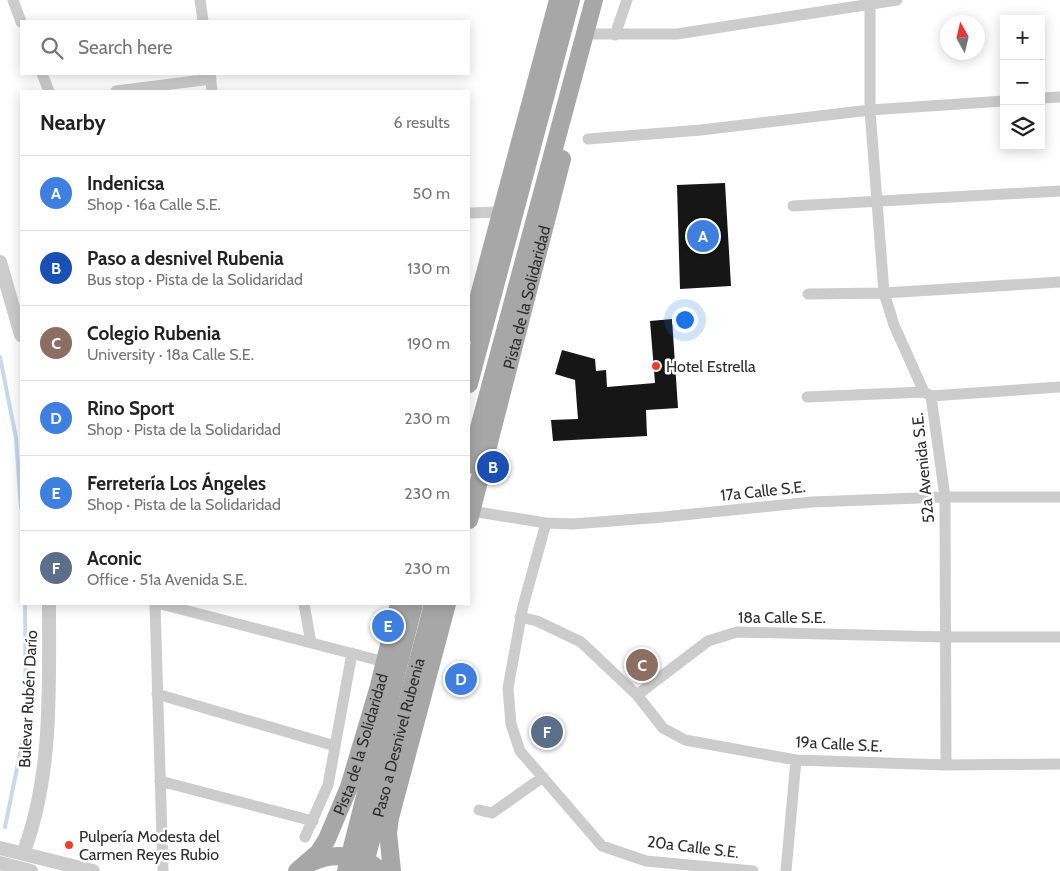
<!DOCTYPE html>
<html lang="en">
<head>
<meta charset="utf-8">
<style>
	:root { --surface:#fff; --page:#f2f2f2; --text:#222; --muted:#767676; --line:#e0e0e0; --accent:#b45309 }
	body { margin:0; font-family:Cabin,sans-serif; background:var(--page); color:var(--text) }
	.controls { position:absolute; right:15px; top:15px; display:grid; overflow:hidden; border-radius:0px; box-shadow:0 2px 12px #0003 }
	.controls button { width:45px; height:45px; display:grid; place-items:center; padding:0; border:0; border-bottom:1px solid var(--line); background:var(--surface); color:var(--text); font:25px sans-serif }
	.compass { position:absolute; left:940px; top:15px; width:45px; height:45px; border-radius:50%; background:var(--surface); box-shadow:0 2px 12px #0003; rotate:352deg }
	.you { position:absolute; left:684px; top:319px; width:18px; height:18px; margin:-12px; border:4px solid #fff; border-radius:50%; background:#1a73e8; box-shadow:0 0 0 8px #1a73e833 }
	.badge { display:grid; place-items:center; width:32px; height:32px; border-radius:50%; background:var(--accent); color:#fff; font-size:16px; font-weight:700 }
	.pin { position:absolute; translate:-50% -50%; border:2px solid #fff; box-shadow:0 1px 5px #0006 }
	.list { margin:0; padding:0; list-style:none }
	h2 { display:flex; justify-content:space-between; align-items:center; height:65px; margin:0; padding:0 20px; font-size:21px }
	h2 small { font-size:16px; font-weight:400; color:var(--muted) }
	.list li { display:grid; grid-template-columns:32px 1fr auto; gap:15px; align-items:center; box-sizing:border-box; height:75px; padding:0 20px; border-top:1px solid var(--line) }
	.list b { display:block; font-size:19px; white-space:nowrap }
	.list p { margin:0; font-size:16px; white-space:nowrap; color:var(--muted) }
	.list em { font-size:16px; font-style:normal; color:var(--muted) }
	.icon { flex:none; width:28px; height:28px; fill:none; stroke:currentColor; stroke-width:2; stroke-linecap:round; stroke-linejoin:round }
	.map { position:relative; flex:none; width:1060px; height:871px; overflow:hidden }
	.search { position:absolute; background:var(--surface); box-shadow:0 2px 12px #0003; left:20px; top:20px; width:450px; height:55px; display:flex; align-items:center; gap:12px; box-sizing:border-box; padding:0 18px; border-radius:0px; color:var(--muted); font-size:19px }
	.panel { position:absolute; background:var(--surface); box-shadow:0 2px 12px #0003; left:20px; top:90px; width:450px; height:515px; border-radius:0px }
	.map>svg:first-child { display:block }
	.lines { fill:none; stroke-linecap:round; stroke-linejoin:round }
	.stream { stroke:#c8d9ee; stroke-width:4 }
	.building { fill:#161616 }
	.minor { stroke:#ccc; stroke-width:11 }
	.tertiary { stroke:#ccc; stroke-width:14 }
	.primary { stroke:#a7a7a7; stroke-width:18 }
	.primary-bridge { stroke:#a7a7a7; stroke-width:18 }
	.poi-dot { fill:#ee3d2a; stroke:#fff; stroke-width:2 }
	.labels { text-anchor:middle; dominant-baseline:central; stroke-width:5; stroke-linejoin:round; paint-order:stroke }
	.street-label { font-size:16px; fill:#2f2f2f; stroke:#fff }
	.poi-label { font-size:16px; fill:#2f2f2f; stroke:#fff; text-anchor:start }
</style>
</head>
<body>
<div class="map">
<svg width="1060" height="871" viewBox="0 0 1060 871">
	<rect width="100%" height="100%" fill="#fff"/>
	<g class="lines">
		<path class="stream" d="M0 357 16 438 21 508
			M5 827 26 724 25 604"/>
	</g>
	<path class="building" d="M725 183 731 286 680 289 677 185Z
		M672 319 678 408 646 410 647 436 553 441 551 420 578 419 575 380 555 374 562 350 595 359 596 371 606 370 607 387 655 383 650 321Z"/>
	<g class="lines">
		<path class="minor" d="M13 0 21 22
			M200 0 203 21
			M870 0V110L884 293 894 325 924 392 931 396 945 497 946 765
			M585 34H677L897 0
			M615 35 627 0
			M42 74 49 91
			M210 74 212 91
			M116 91 211 79
			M1041 98 1060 97
			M588 139 701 130 870 110 1004 101
			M793 206 1060 191
			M469 213 500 212
			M808 294 884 293 1060 282
			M931 396 1060 387
			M807 397 924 392
			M471 511 546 523 573 524 663 517 812 502 945 497H1060
			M546 523 523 606 508 688 511 724 520 751 602 846 646 861 753 871
			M155 604 163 871
			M161 604 385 662
			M304 604 311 643
			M520 617 537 621 581 642 637 695 663 728 685 740 796 760 946 765 1060 764
			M157 694 335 746
			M637 695 708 641 737 632 946 637H1060
			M160 781 313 821
			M479 810 492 813 543 777
			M305 837 328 785 352 653
			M786 871 796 760"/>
		<path class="tertiary" d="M0 262 21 335
			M0 848 93 871
			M23 854C53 775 49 687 49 604
			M0 863 31 871"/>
		<g class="primary">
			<path d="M469 333 558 0"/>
			<path d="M469 384 571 0"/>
			<path d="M469 465 594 0"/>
			<path id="s1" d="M469 520 562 159"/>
			<path d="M308 864C332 851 360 854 382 871"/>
			<path id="s2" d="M297 871 319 852 327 839 349 787 379 686 399 604"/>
			<path d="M392 871 388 833 390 818 447 604"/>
		</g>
		<g class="primary-bridge">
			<path d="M346 871 414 604"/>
			<path id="s3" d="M363 871 433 604"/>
		</g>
	</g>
	<g class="poi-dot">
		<circle cx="656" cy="366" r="5"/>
		<circle cx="69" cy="845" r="5"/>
	</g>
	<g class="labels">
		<g class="street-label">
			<text stroke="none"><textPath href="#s1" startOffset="230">Pista de la Solidaridad</textPath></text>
			<text transform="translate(923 468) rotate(-96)">52a Avenida S.E.</text>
			<text transform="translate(763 491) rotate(-6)">17a Calle S.E.</text>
			<text x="782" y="617">18a Calle S.E.</text>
			<text transform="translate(28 699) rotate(-87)">Bulevar Rubén Darío</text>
			<text stroke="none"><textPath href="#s3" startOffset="138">Paso a Desnivel Rubenia</textPath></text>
			<text stroke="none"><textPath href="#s2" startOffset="145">Pista de la Solidaridad</textPath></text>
			<text transform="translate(839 744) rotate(3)">19a Calle S.E.</text>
			<text transform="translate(693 847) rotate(7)">20a Calle S.E.</text>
		</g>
		<g class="poi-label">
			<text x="666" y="366">Hotel Estrella</text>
			<text x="79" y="836">Pulpería Modesta del<tspan x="79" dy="18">Carmen Reyes Rubio</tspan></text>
		</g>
	</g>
</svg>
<div class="controls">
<button>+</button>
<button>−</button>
<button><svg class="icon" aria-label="layers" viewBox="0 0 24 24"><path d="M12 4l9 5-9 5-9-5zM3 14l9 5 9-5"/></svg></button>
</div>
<svg class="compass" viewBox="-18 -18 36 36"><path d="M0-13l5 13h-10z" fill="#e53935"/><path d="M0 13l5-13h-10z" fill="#767676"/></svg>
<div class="you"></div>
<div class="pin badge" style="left:703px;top:236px;background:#3f7fe0">A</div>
<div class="pin badge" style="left:493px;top:467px;background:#1a4fb4">B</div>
<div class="pin badge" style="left:642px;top:665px;background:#8d6e63">C</div>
<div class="pin badge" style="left:461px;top:679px;background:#3f7fe0">D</div>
<div class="pin badge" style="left:388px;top:626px;background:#3f7fe0">E</div>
<div class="pin badge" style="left:547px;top:732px;background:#5c6f8a">F</div>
<div class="search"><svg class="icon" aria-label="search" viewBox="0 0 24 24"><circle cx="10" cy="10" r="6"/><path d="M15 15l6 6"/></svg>Search here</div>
<section class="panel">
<h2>Nearby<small>6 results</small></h2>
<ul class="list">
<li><span class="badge" style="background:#3f7fe0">A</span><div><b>Indenicsa</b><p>Shop · 16a Calle S.E.</p></div><em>50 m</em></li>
<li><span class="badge" style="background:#1a4fb4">B</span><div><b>Paso a desnivel Rubenia</b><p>Bus stop · Pista de la Solidaridad</p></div><em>130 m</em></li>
<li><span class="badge" style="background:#8d6e63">C</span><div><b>Colegio Rubenia</b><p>University · 18a Calle S.E.</p></div><em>190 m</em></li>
<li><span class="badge" style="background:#3f7fe0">D</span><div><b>Rino Sport</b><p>Shop · Pista de la Solidaridad</p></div><em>230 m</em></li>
<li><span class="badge" style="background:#3f7fe0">E</span><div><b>Ferretería Los Ángeles</b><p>Shop · Pista de la Solidaridad</p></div><em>230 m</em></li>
<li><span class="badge" style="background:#5c6f8a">F</span><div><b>Aconic</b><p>Office · 51a Avenida S.E.</p></div><em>230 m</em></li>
</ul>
</section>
</div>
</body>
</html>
